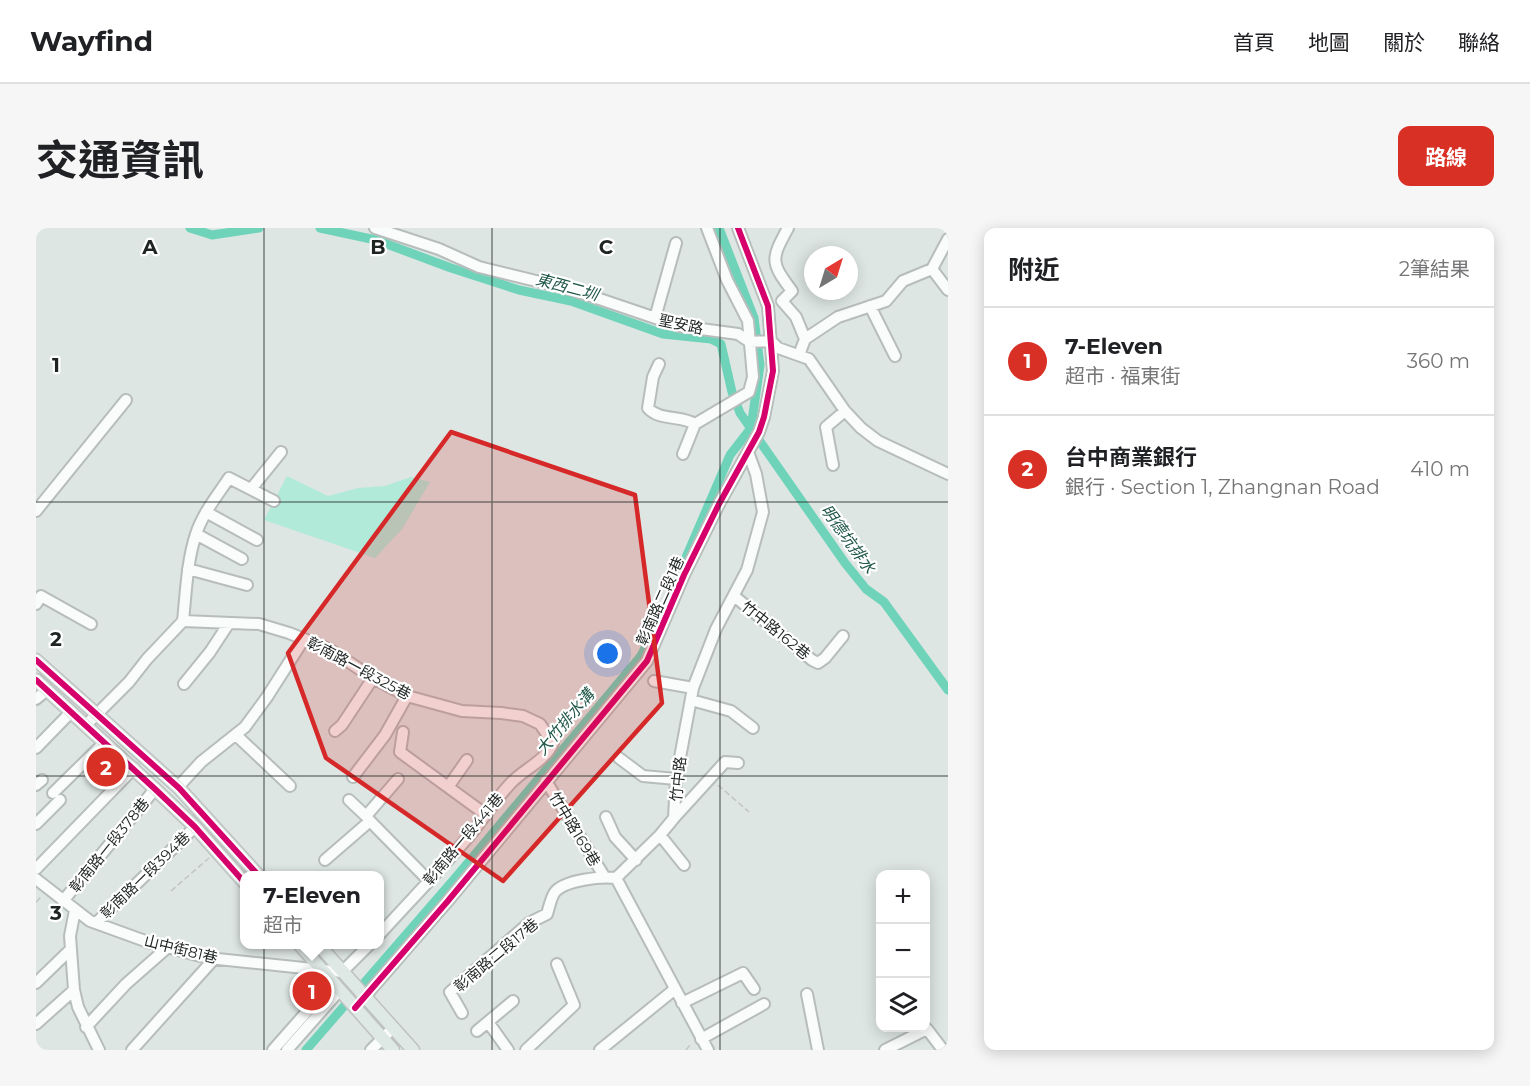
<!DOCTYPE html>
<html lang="zh-TW">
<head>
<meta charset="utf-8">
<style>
	:root { --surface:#fff; --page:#f6f6f6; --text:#202124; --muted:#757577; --line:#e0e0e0; --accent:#d93025 }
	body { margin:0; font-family:Montserrat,"Noto Sans TC",sans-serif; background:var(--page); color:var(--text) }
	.controls { position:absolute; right:18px; bottom:18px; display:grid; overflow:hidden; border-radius:12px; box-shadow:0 3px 15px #0003 }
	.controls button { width:54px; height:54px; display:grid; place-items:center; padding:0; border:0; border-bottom:2px solid var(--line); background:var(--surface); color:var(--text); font:30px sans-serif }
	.compass { position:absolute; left:768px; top:18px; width:54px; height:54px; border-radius:50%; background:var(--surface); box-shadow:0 3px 15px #0003; rotate:38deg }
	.you { position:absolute; left:572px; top:426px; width:21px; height:21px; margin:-15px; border:4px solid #fff; border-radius:50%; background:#1a73e8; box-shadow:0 0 0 9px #1a73e833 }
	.badge { display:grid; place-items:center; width:39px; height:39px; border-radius:50%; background:var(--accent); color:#fff; font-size:20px; font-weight:700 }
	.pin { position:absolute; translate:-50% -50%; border:3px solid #fff; box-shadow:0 2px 6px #0006 }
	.popup { position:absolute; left:204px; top:643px; width:144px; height:78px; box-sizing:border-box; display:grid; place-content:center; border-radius:12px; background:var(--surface); filter:drop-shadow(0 2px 4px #0005); font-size:20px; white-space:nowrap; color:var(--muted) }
	.popup b { font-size:22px; color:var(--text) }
	.popup::after { content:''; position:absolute; left:50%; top:100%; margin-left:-12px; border:12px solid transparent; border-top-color:var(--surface) }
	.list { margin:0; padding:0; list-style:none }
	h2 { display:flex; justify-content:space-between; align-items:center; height:78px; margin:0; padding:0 24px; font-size:26px }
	h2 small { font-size:20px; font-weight:400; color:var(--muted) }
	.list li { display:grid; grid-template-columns:39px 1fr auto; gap:18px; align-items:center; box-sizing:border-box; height:108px; padding:0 24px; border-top:2px solid var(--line) }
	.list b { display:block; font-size:22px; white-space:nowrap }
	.list p { margin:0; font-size:20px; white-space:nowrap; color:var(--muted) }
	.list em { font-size:20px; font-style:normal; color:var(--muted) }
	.icon { flex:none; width:33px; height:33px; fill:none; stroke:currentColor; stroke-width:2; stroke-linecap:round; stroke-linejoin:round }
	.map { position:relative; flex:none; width:912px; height:822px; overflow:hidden; border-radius:12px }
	header { display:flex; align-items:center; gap:36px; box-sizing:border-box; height:84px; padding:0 30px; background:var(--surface); border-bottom:2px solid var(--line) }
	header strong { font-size:28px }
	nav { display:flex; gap:33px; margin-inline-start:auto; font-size:21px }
	.intro { display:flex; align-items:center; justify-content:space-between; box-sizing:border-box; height:144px; padding:0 36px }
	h1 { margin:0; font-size:42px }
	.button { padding:15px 27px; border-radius:12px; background:var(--accent); color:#fff; font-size:21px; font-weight:700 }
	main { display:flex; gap:36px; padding:0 36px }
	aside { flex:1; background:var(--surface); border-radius:12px; box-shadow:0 3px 15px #0003 }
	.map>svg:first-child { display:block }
	.green { fill:#b2eada }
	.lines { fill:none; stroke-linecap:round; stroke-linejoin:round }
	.canal { stroke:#6fd3ba; stroke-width:9 }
	.minor-casing { stroke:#b6bdbb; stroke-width:14 }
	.major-casing { stroke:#bec2c0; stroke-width:15 }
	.path { stroke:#c1c4c3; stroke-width:1.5; stroke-dasharray:6 3; stroke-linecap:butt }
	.minor { stroke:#fafbfb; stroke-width:10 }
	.major { stroke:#dee8e5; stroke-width:12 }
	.cycleway-casing { stroke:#fff; stroke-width:10 }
	.cycleway { stroke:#d6006c; stroke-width:6 }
	.marked { fill:#d62828; fill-opacity:0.2; stroke:#d62828; stroke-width:4.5; stroke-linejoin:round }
	.grid { fill:none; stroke:#1e2422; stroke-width:1.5; stroke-opacity:0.55 }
	.labels { text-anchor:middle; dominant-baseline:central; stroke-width:4.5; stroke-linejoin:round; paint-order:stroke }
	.street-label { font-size:15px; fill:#1e2422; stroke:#fff }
	.water-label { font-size:16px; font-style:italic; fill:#21584a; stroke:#fff }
	.grid-label { font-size:20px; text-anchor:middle; font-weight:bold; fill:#1e2422; stroke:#fff; stroke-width:4.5; stroke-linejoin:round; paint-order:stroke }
</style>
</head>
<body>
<header>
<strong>Wayfind</strong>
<nav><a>首頁</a><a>地圖</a><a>關於</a><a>聯絡</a></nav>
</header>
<div class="intro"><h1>交通資訊</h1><a class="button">路線</a></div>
<main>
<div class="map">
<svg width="912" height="822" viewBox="0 0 912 822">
	<rect width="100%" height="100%" fill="#dde6e3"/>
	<path class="green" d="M251 248 292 268 322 260 349 258 375 249 394 254 366 301 339 330 228 292Z"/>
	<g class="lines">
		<path class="canal" d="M154 0 176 7 223 0
			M284 0 340 12 415 40 483 62 535 73 627 106 675 111 685 116 696 164 704 185 809 335 830 361 848 374 912 462
			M642 348 694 227 715 200 724 137 718 90 683 0
			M270 822 421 648 605 428 630 377"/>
		<g class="minor-casing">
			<path id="minor" d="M339 0 403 21 443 39 537 62 643 98 702 106 714 114 735 113 742 120 773 131 809 183 825 200 842 213 912 246
				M752 0C735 31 734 34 756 63L746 73 760 89 769 111
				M896 41 912 62
				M834 78 859 128
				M619 90 640 15
				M763 127 769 111 802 89 850 73 867 53 896 41 912 11
				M623 136 617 149 612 180C623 193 645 187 659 196L647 226
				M659 196 713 164 717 149 712 93 691 52 671 0
				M797 237 790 199 809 183
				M215 261 245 224
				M0 283 90 172
				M170 284 221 312
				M160 306 206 331
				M152 341 211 357
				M698 368 776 432 782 435 789 430 807 408
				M0 376 5 368 55 396
				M147 393C150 364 151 333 160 306 167 285 181 268 193 250L238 273
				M618 453 657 460
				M148 456 174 424 193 395
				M0 471 11 462
				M655 472 695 483 717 500
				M50 497 93 454 111 431 147 393 223 396 253 405 293 421 337 450 371 468 426 483 465 485 487 488 504 496 517 515C509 534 487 541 474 556 459 572 448 590 434 607 405 641 374 673 344 706
				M299 503 306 497 337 450
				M367 504 364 524 449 586
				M200 507 254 558
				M0 520 35 484
				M583 530 607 548 640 551
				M317 549 349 507 371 468
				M510 553 568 648
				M0 557 6 552
				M142 559 165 534 209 499 231 469 268 411
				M412 559 431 532
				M17 565 69 514
				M313 572 330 588
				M570 589 579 609 600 632
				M638 590 689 534 702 535
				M334 593 330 588 362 551
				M0 596 24 572
				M624 607 648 637
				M289 632 334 593 392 652
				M0 641 98 540
				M0 651 54 693 112 714 172 730 306 744 334 716
				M27 673 119 561
				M39 682 34 708 38 762 42 779 63 822
				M60 695 159 599
				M0 755 34 722
				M771 766 782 822
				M646 775 707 745 718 761
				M319 780 411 674 611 433 648 347 683 276 723 204 728 189 737 143 732 78 702 0
				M426 785 414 764 493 695 511 686C513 680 515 669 519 664 529 652 566 648 580 650
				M452 794 472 822
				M0 796 38 762
				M50 799 90 756 132 719
				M441 803 477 773
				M665 811 728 776
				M96 822 178 731
				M237 822 296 755
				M251 822 303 763
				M335 822 357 800
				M490 822 538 777 521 736
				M564 822 639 761
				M672 822 580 650 624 607 638 590 640 551 657 460 680 401 711 342 727 284 720 246 712 224
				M849 822 891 801 907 822"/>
		</g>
		<g class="major-casing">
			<path id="major" d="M0 432 143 560 223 648
				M0 452 119 561 159 599 208 654
				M263 716 357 822
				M282 716 377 822"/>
		</g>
		<path class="path" d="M682 557 713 584
			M279 648 284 641
			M135 663 173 630
			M0 674 6 668
			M650 822 655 816"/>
		<use href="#minor" class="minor"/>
		<use href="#major" class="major"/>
		<g class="cycleway-casing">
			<path id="cycleway" d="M0 432 143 560 223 648
				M0 452 119 561 159 599 208 654
				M319 780 411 674 611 433 648 347 683 276 723 204 728 189 737 143 732 78 702 0"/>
		</g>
		<use href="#cycleway" class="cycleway"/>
	</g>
	<path class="marked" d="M415 204 599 267 626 475 467 653 290 530 252 425Z"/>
	<path class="grid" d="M228 0V822M456 0V822M684 0V822M0 274H912M0 548H912"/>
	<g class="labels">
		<g class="street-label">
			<text transform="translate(645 96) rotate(12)">聖安路</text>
			<text transform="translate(624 373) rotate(-66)">彰南路二段1巷</text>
			<text transform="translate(740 402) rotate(39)">竹中路162巷</text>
			<text transform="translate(323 440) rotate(28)">彰南路一段325巷</text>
			<text transform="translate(642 551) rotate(-84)">竹中路</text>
			<text transform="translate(539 601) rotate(59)">竹中路169巷</text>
			<text transform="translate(427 611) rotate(-50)">彰南路一段441巷</text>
			<text transform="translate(73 617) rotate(-51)">彰南路一段378巷</text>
			<text transform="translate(109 647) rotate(-44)">彰南路一段394巷</text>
			<text transform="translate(145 721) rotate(14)">山中街81巷</text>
			<text transform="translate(460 727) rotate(-40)">彰南路二段17巷</text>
		</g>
		<g class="water-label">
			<text transform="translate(531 59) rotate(15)">東西二圳</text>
			<text transform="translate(812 311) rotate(54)">明德坑排水</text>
			<text transform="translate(529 494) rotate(-50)">大竹排水溝</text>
		</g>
	</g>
	<g class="grid-label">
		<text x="114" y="26">A</text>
		<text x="342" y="26">B</text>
		<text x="570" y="26">C</text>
		<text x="20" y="144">1</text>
		<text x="20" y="418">2</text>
		<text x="20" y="692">3</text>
	</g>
</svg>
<div class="controls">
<button>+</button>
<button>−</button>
<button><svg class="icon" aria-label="layers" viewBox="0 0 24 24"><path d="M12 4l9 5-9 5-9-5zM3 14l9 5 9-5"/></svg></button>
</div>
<svg class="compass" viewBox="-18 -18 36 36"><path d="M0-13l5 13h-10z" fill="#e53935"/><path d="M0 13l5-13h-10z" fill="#757577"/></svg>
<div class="you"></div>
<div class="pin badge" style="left:276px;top:763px">1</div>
<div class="popup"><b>7-Eleven</b>超市</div>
<div class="pin badge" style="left:70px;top:539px">2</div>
</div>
<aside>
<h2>附近<small>2筆結果</small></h2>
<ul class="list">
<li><span class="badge">1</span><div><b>7-Eleven</b><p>超市 · 福東街</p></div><em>360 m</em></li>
<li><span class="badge">2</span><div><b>台中商業銀行</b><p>銀行 · Section 1, Zhangnan Road</p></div><em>410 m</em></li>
</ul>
</aside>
</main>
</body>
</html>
